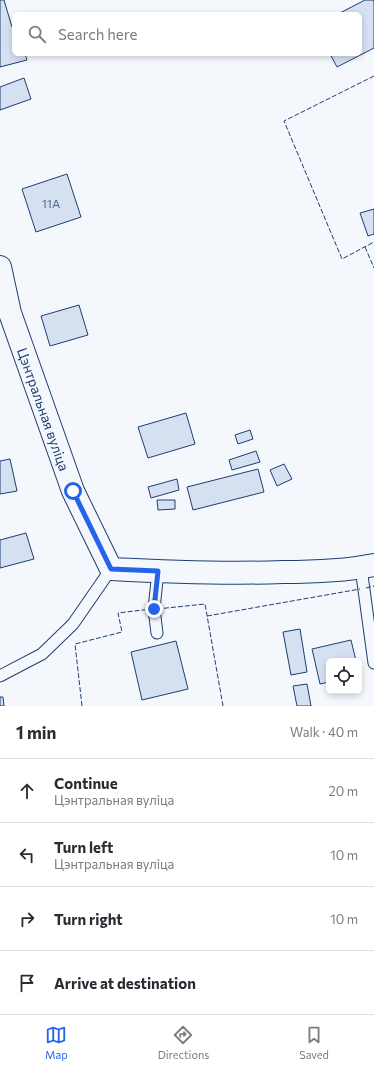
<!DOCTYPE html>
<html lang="en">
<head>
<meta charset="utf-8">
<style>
	:root { --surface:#fff; --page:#f2f2f3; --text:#2b2b33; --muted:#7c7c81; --line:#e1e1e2; --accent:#2563eb }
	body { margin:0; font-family:Commissioner,sans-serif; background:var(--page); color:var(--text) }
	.controls { position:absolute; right:12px; bottom:12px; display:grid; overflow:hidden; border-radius:6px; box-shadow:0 2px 6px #0003 }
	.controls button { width:36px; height:36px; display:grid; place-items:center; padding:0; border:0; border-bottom:1px solid var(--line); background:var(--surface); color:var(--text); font:20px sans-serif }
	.stop { position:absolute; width:12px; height:12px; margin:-9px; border:3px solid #2563eb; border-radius:50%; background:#fff }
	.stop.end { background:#2563eb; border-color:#fff; box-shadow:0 1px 4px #0008 }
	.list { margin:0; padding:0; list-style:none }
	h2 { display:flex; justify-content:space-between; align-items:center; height:52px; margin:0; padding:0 16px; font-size:17px }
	h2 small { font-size:13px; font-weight:400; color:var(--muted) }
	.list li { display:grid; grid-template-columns:26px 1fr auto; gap:12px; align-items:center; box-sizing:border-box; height:64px; padding:0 16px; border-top:1px solid var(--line) }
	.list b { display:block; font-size:15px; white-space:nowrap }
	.list p { margin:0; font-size:13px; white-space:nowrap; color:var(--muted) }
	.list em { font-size:13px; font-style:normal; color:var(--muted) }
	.icon { flex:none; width:22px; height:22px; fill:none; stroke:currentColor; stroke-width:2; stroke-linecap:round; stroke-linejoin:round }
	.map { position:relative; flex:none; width:374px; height:706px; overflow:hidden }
	.search { position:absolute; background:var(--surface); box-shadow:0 2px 6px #0003; left:12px; right:12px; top:12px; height:44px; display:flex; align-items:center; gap:10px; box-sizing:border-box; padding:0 14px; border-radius:6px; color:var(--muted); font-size:15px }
	.sheet { height:308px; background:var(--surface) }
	nav { display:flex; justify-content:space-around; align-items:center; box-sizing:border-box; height:56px; border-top:1px solid var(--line); background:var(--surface); font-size:11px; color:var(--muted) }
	nav a { display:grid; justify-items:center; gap:2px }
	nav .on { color:var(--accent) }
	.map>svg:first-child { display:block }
	.building { fill:#d5e0f0; stroke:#1d3f73 }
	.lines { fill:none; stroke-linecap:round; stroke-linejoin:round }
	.lane-casing { stroke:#1d3f73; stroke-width:13 }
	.street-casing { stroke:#1d3f73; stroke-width:24 }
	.lane { stroke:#f4f7fb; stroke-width:11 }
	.street { stroke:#f4f7fb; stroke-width:22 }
	.fence { stroke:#1d3f73; stroke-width:1; stroke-dasharray:5 2; stroke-linecap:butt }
	.route { stroke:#2563eb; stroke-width:5 }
	.labels { text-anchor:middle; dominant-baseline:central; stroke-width:3; stroke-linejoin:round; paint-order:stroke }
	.number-label { font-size:12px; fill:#4b6792 }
	.street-label { font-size:14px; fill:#1d3f73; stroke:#f4f7fb }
</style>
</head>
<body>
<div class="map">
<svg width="374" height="706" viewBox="0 0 374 706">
	<rect width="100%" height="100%" fill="#f4f7fb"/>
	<path class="building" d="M0 0H4L12 27 14 26V54H25L27 60 0 67Z
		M365 0H373L374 2V48L337 67 330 54H360V14H338Z
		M24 78 31 99 0 110V87Z
		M67 174 81 217 36 232 22 189Z
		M374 209V234L368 236 360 213Z
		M79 305 88 335 50 346 41 316Z
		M186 413 195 444 148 458 138 427Z
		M250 430 253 439 238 444 235 435Z
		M256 451 260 462 232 470 229 460Z
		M10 459 17 491 0 494V461Z
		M284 464 292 479 277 486 270 470Z
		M258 469 264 492 193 510 187 487Z
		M177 479 179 490 151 498 148 487Z
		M157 500H175V509L158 510Z
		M26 533 34 559 0 568V540Z
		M300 629 307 672 291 675 283 632Z
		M351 640 356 661H329V682L320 684 312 649Z
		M176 641 188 689 142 700 131 652Z
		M307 684 311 706H297L293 686Z
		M0 697H3L4 706H0Z"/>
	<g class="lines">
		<g class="lane-casing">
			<path id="lane" d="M361 568 374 663
				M157 633 154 609 158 571
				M0 676 42 654 73 624 111 569"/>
		</g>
		<g class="street-casing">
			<g id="street">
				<path id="s1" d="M0 267 10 313 73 491 111 569C169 572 225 574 283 572 313 572 344 571 374 565"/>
			</g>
		</g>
		<use href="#lane" class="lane"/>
		<use href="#street" class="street"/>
		<path class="fence" d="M374 76 284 121 342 259 374 242
			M365 247 374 268
			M366 588 374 586
			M157 609 205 604 223 706
			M207 616 360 589
			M82 706 75 644 122 632 118 613 151 609"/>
	</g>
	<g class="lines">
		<path class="route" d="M73 491 111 569 158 571 154 609"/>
	</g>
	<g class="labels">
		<g class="number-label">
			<text x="51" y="203">11А</text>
		</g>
		<g class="street-label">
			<text stroke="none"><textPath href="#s1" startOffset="149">Цэнтральная вуліца</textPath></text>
		</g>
	</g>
</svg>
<div class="controls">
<button><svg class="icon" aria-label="locate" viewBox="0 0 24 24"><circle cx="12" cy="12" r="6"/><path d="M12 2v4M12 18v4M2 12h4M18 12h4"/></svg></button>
</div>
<div class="stop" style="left:73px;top:491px"></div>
<div class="stop end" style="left:154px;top:609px"></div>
<div class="search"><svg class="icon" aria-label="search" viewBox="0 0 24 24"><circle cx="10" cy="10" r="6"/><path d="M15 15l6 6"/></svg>Search here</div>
</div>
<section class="sheet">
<h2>1 min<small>Walk · 40 m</small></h2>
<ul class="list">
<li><svg class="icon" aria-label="ahead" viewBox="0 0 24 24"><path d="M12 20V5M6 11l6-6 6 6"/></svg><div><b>Continue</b><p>Цэнтральная вуліца</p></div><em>20 m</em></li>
<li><svg class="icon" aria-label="left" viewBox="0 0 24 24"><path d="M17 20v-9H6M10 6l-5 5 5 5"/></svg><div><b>Turn left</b><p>Цэнтральная вуліца</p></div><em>10 m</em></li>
<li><svg class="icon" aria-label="right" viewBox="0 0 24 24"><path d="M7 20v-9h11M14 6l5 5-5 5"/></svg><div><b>Turn right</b></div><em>10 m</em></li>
<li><svg class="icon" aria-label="arrive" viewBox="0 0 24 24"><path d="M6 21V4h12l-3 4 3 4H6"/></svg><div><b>Arrive at destination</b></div></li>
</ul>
</section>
<nav>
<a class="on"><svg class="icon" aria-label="map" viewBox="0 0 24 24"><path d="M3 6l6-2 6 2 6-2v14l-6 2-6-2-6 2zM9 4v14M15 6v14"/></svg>Map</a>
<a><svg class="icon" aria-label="directions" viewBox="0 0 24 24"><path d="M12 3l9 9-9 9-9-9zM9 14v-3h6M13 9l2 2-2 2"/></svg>Directions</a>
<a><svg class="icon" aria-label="saved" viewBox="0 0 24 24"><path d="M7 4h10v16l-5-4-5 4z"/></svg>Saved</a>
</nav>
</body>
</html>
